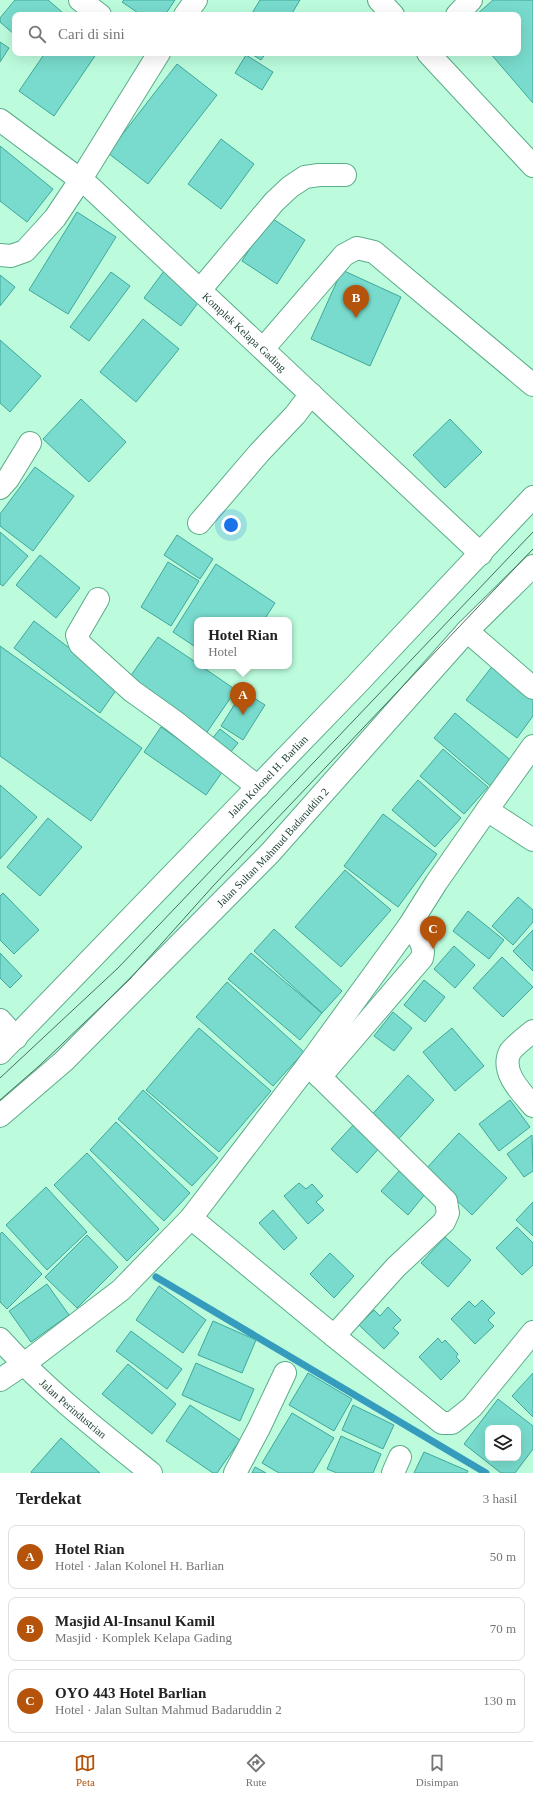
<!DOCTYPE html>
<html lang="id">
<head>
<meta charset="utf-8">
<style>
	:root { --surface:#fff; --page:#f2f2f2; --text:#222; --muted:#767676; --line:#e0e0e0; --accent:#b45309 }
	body { margin:0; font-family:Georgia,serif; background:var(--page); color:var(--text) }
	.controls { position:absolute; right:12px; bottom:12px; display:grid; overflow:hidden; border-radius:8px; box-shadow:0 4px 16px #0002 }
	.controls button { width:36px; height:36px; display:grid; place-items:center; padding:0; border:0; border-bottom:1px solid var(--line); background:var(--surface); color:var(--text); font:20px sans-serif }
	.you { position:absolute; left:231px; top:525px; width:14px; height:14px; margin:-10px; border:3px solid #fff; border-radius:50%; background:#1a73e8; box-shadow:0 0 0 6px #1a73e833 }
	.badge { display:grid; place-items:center; width:26px; height:26px; border-radius:50%; background:var(--accent); color:#fff; font-size:13px; font-weight:700 }
	.pin { position:absolute; translate:-50% -33px; filter:drop-shadow(0 1px 2px #0008) }
	.pin::after { content:''; position:absolute; top:21px; width:14px; height:12px; background:inherit; clip-path:polygon(0 0,100% 0,50% 100%) }
	.popup { position:absolute; left:194px; top:617px; width:98px; height:52px; box-sizing:border-box; display:grid; place-content:center; border-radius:8px; background:var(--surface); filter:drop-shadow(0 1px 3px #0005); font-size:13px; white-space:nowrap; color:var(--muted) }
	.popup b { font-size:15px; color:var(--text) }
	.popup::after { content:''; position:absolute; left:50%; top:100%; margin-left:-8px; border:8px solid transparent; border-top-color:var(--surface) }
	.list { margin:0; padding:0; list-style:none }
	h2 { display:flex; justify-content:space-between; align-items:center; height:52px; margin:0; padding:0 16px; font-size:17px }
	h2 small { font-size:13px; font-weight:400; color:var(--muted) }
	.list li { display:grid; grid-template-columns:26px 1fr auto; gap:12px; align-items:center; box-sizing:border-box; height:64px; margin:0 8px 8px; padding:0 8px; border:1px solid var(--line); border-radius:8px }
	.list b { display:block; font-size:15px; white-space:nowrap }
	.list p { margin:0; font-size:13px; white-space:nowrap; color:var(--muted) }
	.list em { font-size:13px; font-style:normal; color:var(--muted) }
	.icon { flex:none; width:22px; height:22px; fill:none; stroke:currentColor; stroke-width:2; stroke-linecap:round; stroke-linejoin:round }
	.map { position:relative; flex:none; width:533px; height:1473px; overflow:hidden }
	.search { position:absolute; background:var(--surface); box-shadow:0 4px 16px #0002; left:12px; right:12px; top:12px; height:44px; display:flex; align-items:center; gap:10px; box-sizing:border-box; padding:0 14px; border-radius:8px; color:var(--muted); font-size:15px }
	.sheet { height:268px; background:var(--surface) }
	nav { display:flex; justify-content:space-around; align-items:center; box-sizing:border-box; height:56px; border-top:1px solid var(--line); background:var(--surface); font-size:11px; color:var(--muted) }
	nav a { display:grid; justify-items:center; gap:2px }
	nav .on { color:var(--accent) }
	.map>svg:first-child { display:block }
	.lines { fill:none; stroke-linecap:round; stroke-linejoin:round }
	.stream { stroke:#369cbe; stroke-width:7 }
	.building { fill:#78dbcd; stroke:#40a79a; fill-rule:evenodd }
	.minor-casing { stroke:#5bac89; stroke-width:24 }
	.highway-casing { stroke:#5bac89; stroke-width:24 }
	.minor { stroke:#fff; stroke-width:22 }
	.highway { stroke:#fff; stroke-width:22 }
	.tram { stroke:#466f5c; stroke-width:1 }
	.labels { text-anchor:middle; dominant-baseline:central; stroke-width:3; stroke-linejoin:round; paint-order:stroke }
	.street-label { font-size:11px; fill:#204233; stroke:#edfdf5 }
</style>
</head>
<body>
<div class="map">
<svg width="533" height="1473" viewBox="0 0 533 1473">
	<rect width="100%" height="100%" fill="#bcfcdd"/>
	<g class="lines">
		<path class="stream" d="M156 1277 486 1473"/>
	</g>
	<path class="building" d="M15 0H48L62 12 60 15H15V35L0 22V18Z
		M124 0H175L165 15H141L122 2Z
		M260 0H300L291 15H251Z
		M493 0H533V103L490 53H518V15H476Z
		M0 42 9 48 0 62Z
		M45 53H97L54 116 19 91Z
		M250 53H266L261 60Z
		M246 55 273 72 262 90 235 73Z
		M177 64 217 95 148 184 108 153Z
		M221 139 254 164 221 209 188 184Z
		M0 146 53 189 27 222 0 201Z
		M77 212 116 237 68 314 29 290Z
		M270 217 305 240 277 284 242 261Z
		M167 267 203 296 181 326 144 298Z
		M342 270 401 297 370 366 311 339Z
		M111 272 130 286 89 341 70 327Z
		M0 275 15 287 0 306Z
		M143 319 179 349 136 402 100 372Z
		M0 340 41 376 10 412 0 403Z
		M81 399 126 442 89 482 43 439Z
		M450 419 482 452 445 488 413 455Z
		M35 467 74 496 33 551 0 526V514Z
		M0 532 28 556 3 586 0 584Z
		M177 535 213 559 200 579 164 555Z
		M40 555 80 588 56 618 16 585Z
		M168 562 199 581 171 626 141 607Z
		M216 564 275 603 264 620H197V648L173 632Z
		M34 621 119 686 100 713 14 648Z
		M158 637 197 663V666H201L236 690 205 735 127 681Z
		M0 646 142 748 91 821 0 756Z
		M494 664 533 694V716L517 738 466 700Z
		M243 691 265 705 243 740 221 726Z
		M455 713 515 764 494 789 434 738Z
		M161 727 223 771 206 795 144 752Z
		M220 729 238 743 225 759 207 745Z
		M443 749 488 787 464 814 420 776Z
		M418 780 461 818 435 847 392 810Z
		M0 785 37 817 0 859Z
		M383 814 437 854 398 907 344 866Z
		M48 818 82 847 40 896 7 867Z
		M345 870 391 910 341 967 295 927Z
		M3 893 39 930 14 954 0 940V896Z
		M518 897 533 910V922L513 945 492 926Z
		M468 911 504 940 489 959 453 931Z
		M274 929 342 991 322 1013 254 951Z
		M533 930V971L513 951Z
		M454 946 475 965 455 988 434 969Z
		M0 953 22 976 10 988 0 978Z
		M251 953 322 1013 300 1040 228 979Z
		M502 957 533 987 503 1017 473 988Z
		M424 980 445 997 425 1022 404 1005Z
		M227 982 304 1052 273 1086 196 1017Z
		M393 1012 412 1028 394 1051 374 1036Z
		M199 1028 271 1091 219 1152 146 1090Z
		M452 1028 484 1066 455 1091 423 1052Z
		M408 1075 434 1100 394 1144 368 1119Z
		M143 1090 218 1158 192 1186 118 1119Z
		M510 1100 530 1127 499 1151 479 1124Z
		M116 1122 190 1193 164 1221 90 1150Z
		M355 1123 381 1146 357 1173 331 1149Z
		M459 1133 507 1178 472 1215 425 1170Z
		M532 1135 533 1171 524 1177 507 1154Z
		M87 1153 159 1229 127 1261 54 1185Z
		M400 1170 426 1193 408 1215 381 1191Z
		M299 1183 306 1189 312 1184 323 1196 316 1202 324 1210 308 1224 284 1196Z
		M46 1187 87 1232 47 1270 6 1225Z
		M533 1202V1236L516 1220Z
		M273 1210 297 1238 284 1250 259 1223Z
		M517 1227 533 1243V1265L522 1275 496 1248Z
		M2 1232 42 1274 7 1309 0 1302V1234Z
		M87 1235 118 1267 77 1308 45 1277Z
		M445 1237 471 1260 448 1287 421 1263Z
		M330 1253 354 1276 334 1298 310 1274Z
		M47 1284 69 1315 31 1342 9 1311Z
		M159 1286 206 1320 183 1353 136 1320Z
		M482 1300 495 1313 488 1320 494 1326 475 1344 451 1319 469 1301 475 1307Z
		M388 1307 401 1320 393 1328 399 1333 384 1349 359 1325 374 1310 380 1316Z
		M213 1321 256 1340 242 1373 198 1355Z
		M131 1331 182 1369 167 1389 116 1351Z
		M438 1338 442 1343 445 1340 458 1354 456 1357 460 1361 441 1380 419 1357Z
		M196 1363 254 1389 240 1421 182 1395Z
		M128 1364 176 1404 152 1434 102 1394Z
		M308 1373 352 1399 334 1431 289 1405Z
		M533 1373V1417L512 1396Z
		M498 1399 533 1426V1449L515 1473H501L464 1444ZM488 1428H518V1458H488Z
		M190 1405 240 1440 217 1473H213L166 1441Z
		M353 1405 394 1425 383 1449 342 1430Z
		M292 1413 334 1438 313 1473H279L262 1463Z
		M341 1436 381 1454 373 1473H337L327 1469Z
		M61 1438 100 1473H32L31 1472Z
		M424 1452 468 1471 467 1473H414Z
		M255 1467 266 1473H252Z"/>
	<g class="lines">
		<g class="minor-casing">
			<g id="minor">
				<path d="M80 0 100 15"/>
				<path d="M379 0 393 15"/>
				<path d="M185 15 196 0"/>
				<path d="M457 15 471 0"/>
				<path d="M428 53 533 166"/>
				<path id="s1" d="M0 120 90 187 481 554"/>
				<path d="M0 255 11 256 25 251 55 218 81 179 159 53"/>
				<path d="M200 290 274 202 290 187 305 177 319 175H345"/>
				<path d="M263 349 344 255 357 248 374 252 533 385"/>
				<path d="M0 488 8 479 30 443"/>
				<path d="M199 523 259 453 295 415 311 394"/>
				<path d="M98 599 77 635 80 644 132 691 174 721 258 787"/>
				<path d="M467 631 533 688"/>
				<path d="M533 746 487 810 533 840"/>
				<path d="M0 1020 16 1038"/>
				<path d="M533 1031C527 1036 514 1046 510 1052 500 1072 522 1093 533 1106"/>
				<path d="M308 1065 446 1201 448 1213 444 1222 396 1267 334 1336"/>
				<path d="M320 1077 422 958C426 944 417 936 409 926"/>
				<path d="M191 1218 334 1336 442 1423H452L472 1407 533 1332"/>
				<path id="s2" d="M0 1339C45 1389 99 1431 151 1473"/>
				<path d="M0 1380 24 1364 121 1290 191 1218 308 1065 409 926 436 883 487 810"/>
				<path d="M235 1473 259 1428 285 1373"/>
				<path d="M393 1473 400 1457"/>
			</g>
		</g>
		<g class="highway-casing">
			<g id="highway">
				<path id="s3" d="M0 1053 357 684 533 497"/>
				<path id="s4" d="M0 1116 64 1061 270 853 467 631 533 566"/>
			</g>
		</g>
		<use href="#minor" class="minor"/>
		<use href="#highway" class="highway"/>
		<path class="tram" d="M0 1078 118 968 533 532
			M0 1100 39 1066 129 980 214 885 533 549"/>
	</g>
	<g class="labels">
		<g class="street-label">
			<text stroke="none"><textPath href="#s1" startOffset="324">Komplek Kelapa Gading</textPath></text>
			<text stroke="none"><textPath href="#s3" startOffset="385">Jalan Kolonel H. Barlian</textPath></text>
			<text stroke="none"><textPath href="#s4" startOffset="383">Jalan Sultan Mahmud Badaruddin 2</textPath></text>
			<text stroke="none"><textPath href="#s2" startOffset="101">Jalan Perindustrian</textPath></text>
		</g>
	</g>
</svg>
<div class="controls">
<button><svg class="icon" aria-label="layers" viewBox="0 0 24 24"><path d="M12 4l9 5-9 5-9-5zM3 14l9 5 9-5"/></svg></button>
</div>
<div class="you"></div>
<div class="pin badge" style="left:243px;top:715px">A</div>
<div class="popup"><b>Hotel Rian</b>Hotel</div>
<div class="pin badge" style="left:356px;top:318px">B</div>
<div class="pin badge" style="left:433px;top:949px">C</div>
<div class="search"><svg class="icon" aria-label="search" viewBox="0 0 24 24"><circle cx="10" cy="10" r="6"/><path d="M15 15l6 6"/></svg>Cari di sini</div>
</div>
<section class="sheet">
<h2>Terdekat<small>3 hasil</small></h2>
<ul class="list">
<li><span class="badge">A</span><div><b>Hotel Rian</b><p>Hotel · Jalan Kolonel H. Barlian</p></div><em>50 m</em></li>
<li><span class="badge">B</span><div><b>Masjid Al-Insanul Kamil</b><p>Masjid · Komplek Kelapa Gading</p></div><em>70 m</em></li>
<li><span class="badge">C</span><div><b>OYO 443 Hotel Barlian</b><p>Hotel · Jalan Sultan Mahmud Badaruddin 2</p></div><em>130 m</em></li>
</ul>
</section>
<nav>
<a class="on"><svg class="icon" aria-label="map" viewBox="0 0 24 24"><path d="M3 6l6-2 6 2 6-2v14l-6 2-6-2-6 2zM9 4v14M15 6v14"/></svg>Peta</a>
<a><svg class="icon" aria-label="directions" viewBox="0 0 24 24"><path d="M12 3l9 9-9 9-9-9zM9 14v-3h6M13 9l2 2-2 2"/></svg>Rute</a>
<a><svg class="icon" aria-label="saved" viewBox="0 0 24 24"><path d="M7 4h10v16l-5-4-5 4z"/></svg>Disimpan</a>
</nav>
</body>
</html>
